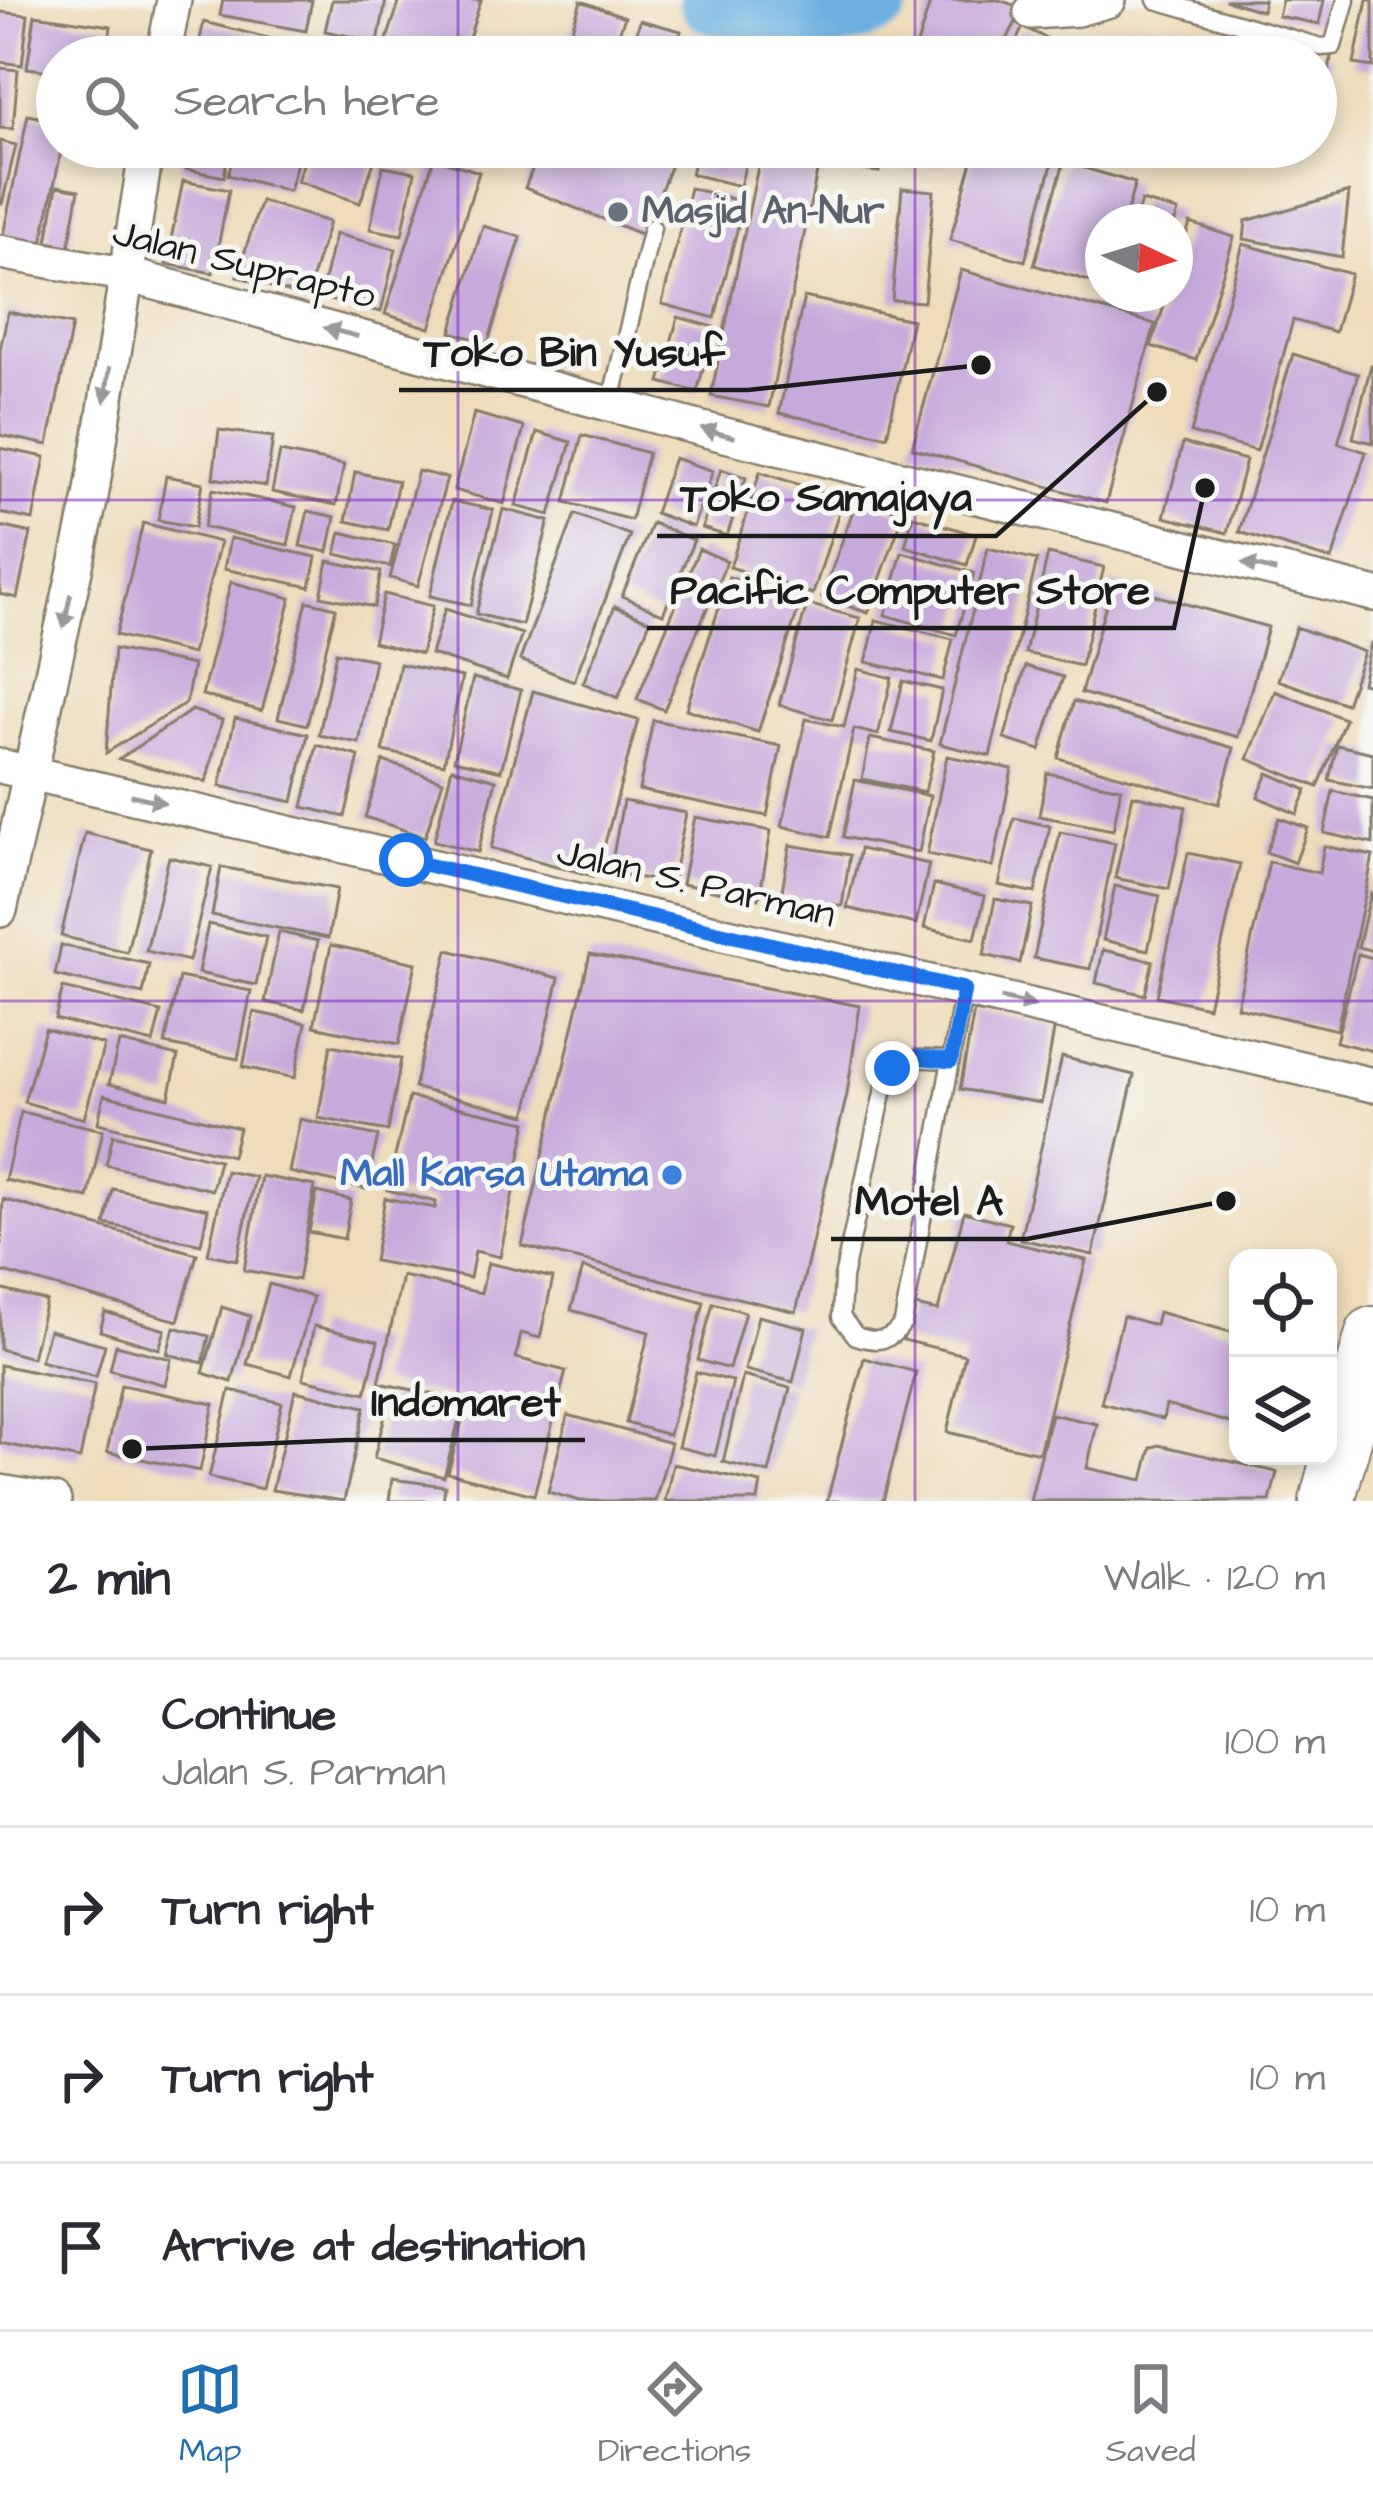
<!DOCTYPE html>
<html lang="en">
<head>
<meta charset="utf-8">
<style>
	:root { --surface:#fff; --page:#f2f2f3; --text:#2b2b33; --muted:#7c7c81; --line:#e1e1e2; --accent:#1f6fb2 }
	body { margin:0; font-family:"Architects Daughter",sans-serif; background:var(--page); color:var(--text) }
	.controls { position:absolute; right:36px; bottom:36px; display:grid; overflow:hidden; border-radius:24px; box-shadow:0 6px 18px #0003 }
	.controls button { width:108px; height:108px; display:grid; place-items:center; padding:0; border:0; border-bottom:3px solid var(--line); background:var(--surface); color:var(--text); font:60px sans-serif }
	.compass { position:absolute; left:1085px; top:204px; width:108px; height:108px; border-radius:50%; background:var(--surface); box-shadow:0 6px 18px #0003; rotate:94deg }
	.stop { position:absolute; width:36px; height:36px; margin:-27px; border:9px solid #1a73e8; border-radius:50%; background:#fff }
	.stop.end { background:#1a73e8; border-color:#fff; box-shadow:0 3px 12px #0008 }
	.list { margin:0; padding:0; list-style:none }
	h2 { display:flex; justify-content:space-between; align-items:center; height:156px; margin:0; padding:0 48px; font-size:51px }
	h2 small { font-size:39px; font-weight:400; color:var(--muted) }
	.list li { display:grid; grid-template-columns:78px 1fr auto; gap:36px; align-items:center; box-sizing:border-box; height:168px; padding:0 48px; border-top:3px solid var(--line) }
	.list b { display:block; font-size:45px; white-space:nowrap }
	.list p { margin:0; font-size:39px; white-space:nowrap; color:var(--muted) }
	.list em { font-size:39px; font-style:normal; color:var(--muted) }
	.icon { flex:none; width:66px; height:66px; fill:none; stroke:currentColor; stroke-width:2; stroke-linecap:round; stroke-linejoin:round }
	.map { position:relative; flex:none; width:1373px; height:1501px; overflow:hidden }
	.search { position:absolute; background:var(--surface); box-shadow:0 6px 18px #0003; left:36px; right:36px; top:36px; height:132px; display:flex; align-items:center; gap:30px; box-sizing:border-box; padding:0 42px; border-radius:66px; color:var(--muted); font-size:45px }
	.sheet { height:828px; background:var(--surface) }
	nav { display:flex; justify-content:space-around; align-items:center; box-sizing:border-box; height:168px; border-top:3px solid var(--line); background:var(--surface); font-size:33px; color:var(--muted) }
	nav a { display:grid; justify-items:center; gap:6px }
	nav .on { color:var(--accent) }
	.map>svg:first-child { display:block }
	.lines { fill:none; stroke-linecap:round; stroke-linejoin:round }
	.river { stroke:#6cb0e1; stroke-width:66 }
	.building { fill:#c7aadc }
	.lane-casing { stroke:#857c6b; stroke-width:21 }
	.street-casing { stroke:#857c6b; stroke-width:38 }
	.primary-casing { stroke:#857c6b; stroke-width:58 }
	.lane { stroke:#fff; stroke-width:16 }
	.street { stroke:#fff; stroke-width:33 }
	.primary { stroke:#fff; stroke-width:54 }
	.oneway { fill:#999 }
	.route { stroke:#1a73e8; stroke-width:15 }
	.grid { fill:none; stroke:#7b2cbf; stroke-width:3; stroke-opacity:0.55 }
	.worship-dot { fill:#6b7280; stroke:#f6f6f2; stroke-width:4.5 }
	.shop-dot { fill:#3f7fe0; stroke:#f6f6f2; stroke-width:4.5 }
	.labels { text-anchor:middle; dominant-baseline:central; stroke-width:10; stroke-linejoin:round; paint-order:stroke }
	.worship-label { font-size:39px; font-weight:bold; fill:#5b616d; stroke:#f6f6f2; text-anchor:start }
	.street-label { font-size:39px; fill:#1c1c1c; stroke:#f6f6f2 }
	.shop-label { font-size:39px; font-weight:bold; fill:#366cbe; stroke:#f6f6f2; text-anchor:end }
	.leader { fill:none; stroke:#1c1c1c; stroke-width:4.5 }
	.callout-dot { fill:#1c1c1c; stroke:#f6f6f2; stroke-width:4.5 }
	.callout-label { font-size:42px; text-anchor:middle; font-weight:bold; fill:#1c1c1c; stroke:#f6f6f2; stroke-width:10; stroke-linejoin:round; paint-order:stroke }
</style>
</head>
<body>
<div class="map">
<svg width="1373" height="1501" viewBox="0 0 1373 1501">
	<rect width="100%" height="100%" fill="#f6f6f2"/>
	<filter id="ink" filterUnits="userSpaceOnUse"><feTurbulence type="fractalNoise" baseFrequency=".00833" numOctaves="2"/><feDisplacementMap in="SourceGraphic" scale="24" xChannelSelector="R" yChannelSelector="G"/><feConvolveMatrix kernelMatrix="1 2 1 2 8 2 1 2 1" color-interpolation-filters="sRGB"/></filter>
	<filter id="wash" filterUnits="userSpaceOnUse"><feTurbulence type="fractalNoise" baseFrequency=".004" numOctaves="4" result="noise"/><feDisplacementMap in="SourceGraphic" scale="48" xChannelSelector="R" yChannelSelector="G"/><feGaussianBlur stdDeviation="2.7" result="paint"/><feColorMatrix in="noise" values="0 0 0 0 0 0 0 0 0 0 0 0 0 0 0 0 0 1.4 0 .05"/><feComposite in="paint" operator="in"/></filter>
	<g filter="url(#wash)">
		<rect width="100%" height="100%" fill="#eedcba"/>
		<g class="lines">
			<path class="river" d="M712 0C756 17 836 27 877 0"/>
		</g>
		<g id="blocks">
			<path class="building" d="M223 0H312L306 31 220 15Z
				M332 0H386L378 42 325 31Z
				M400 0H481L463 57H381Z
				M931 0H999L1023 8 998 57H913Z
				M1225 0H1264L1262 11Z
				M1282 0H1324L1319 24 1278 16Z
				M1367 0H1373V67L1354 64Z
				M581 1 625 17 610 56 568 41Z
				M0 12 28 15 22 65 0 62Z
				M35 15 111 26 107 57H57V72L27 68Z
				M640 20 681 31 674 57H631Z
				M204 22 320 51 318 57H196Z
				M1023 27 1060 45 1054 57H1008Z
				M1152 35 1199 41 1196 57H1149Z
				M1209 35 1249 41 1247 57H1206Z
				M686 39 723 48 721 57H681Z
				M1316 54 1331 56 1327 97 1316 96Z
				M0 68 18 70 13 129 0 128Z
				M28 115 57 121V147H62L42 243 3 235Z
				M0 141 16 145 2 204H0Z
				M184 147H229L224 177 180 168Z
				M236 147H301L289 191 228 175Z
				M309 147H379L360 203 297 181Z
				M541 147H678L643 235 525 188Z
				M698 147H750L740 186 691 174Z
				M762 147H822L769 407 711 396Z
				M852 147H883L879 172 849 168Z
				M976 147H1057L1025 261 950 240Z
				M434 158 479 172 430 328 385 314Z
				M1064 162 1135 183 1124 222H1103V285L1034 265Z
				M383 166 415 172 402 235 370 229Z
				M183 181 229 190 213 273 166 264Z
				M57 186 79 190 69 246 47 242Z
				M690 188 744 202 715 318 662 304Z
				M902 188 934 191 924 302 892 300Z
				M1349 192 1342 257 1244 239 1246 221Z
				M261 201 329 222 306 298 237 276Z
				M1141 201 1178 211 1175 222H1135Z
				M1190 223 1234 237 1196 360 1151 346 1168 294H1175V270Z
				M483 226 521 237 488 343 451 332Z
				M335 234 396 249 381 312 320 298Z
				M1243 244 1351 274 1335 332 1293 320 1257 451 1191 433Z
				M961 270 1155 324 1106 503 912 448Z
				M804 297 912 320 887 436 779 413Z
				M8 312 72 325 48 445 0 435V350Z
				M678 317 714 327 697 392 660 382Z
				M1293 354 1358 374 1338 443 1366 452 1332 560 1239 532Z
				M1371 365H1373V443L1353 438Z
				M474 413 524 427 504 504 454 490Z
				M219 430 273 437 266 486 213 478Z
				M537 432 571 442 550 515 516 506Z
				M582 435 648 453 631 520 565 502Z
				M1183 443 1246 460 1227 533 1164 517Z
				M0 448 45 457 33 520 0 513Z
				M280 452 344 465 336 505 272 492Z
				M674 458 713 471 693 527 655 513Z
				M721 469 746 478 727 536 702 528Z
				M418 471 447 478 418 586 390 578Z
				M355 472 398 481 388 530 346 521Z
				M760 472 843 499 813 594 730 567Z
				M166 476 203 483 195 527 158 520Z
				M213 489 296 507 288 545 204 527Z
				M858 497 904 513 868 613 822 597Z
				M452 501 493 510 471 605 430 596Z
				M503 509 549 521 522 625 476 614Z
				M308 511 335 517 328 552 300 546Z
				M575 514 630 535 574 681 520 660Z
				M913 516 976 535 967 565 905 546Z
				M143 523 220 542 192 654 116 635Z
				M652 523 694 540 663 614 622 596Z
				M0 526 31 533 17 598 0 594Z
				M341 532 395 545 390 567 336 554Z
				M230 538 316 557 310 587 224 569Z
				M988 548 1037 560 990 756 940 744Z
				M699 549 727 561 664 710 637 699Z
				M902 552 974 573 956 635 885 615Z
				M1048 554 1104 567 1081 666 1025 653Z
				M328 561 381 572 374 607 321 596Z
				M729 577 801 601 758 732 686 709Z
				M231 582 291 598 262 711 202 695Z
				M1112 583 1268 627 1238 737 1081 693Z
				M384 594 433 606 421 654 373 642Z
				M307 601 336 608 307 725 278 718Z
				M807 604 860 618 832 720 779 705Z
				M615 606 650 621 618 698 583 683Z
				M445 609 522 634 507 679 431 654Z
				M876 620 953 639 943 680 866 662Z
				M1296 627 1364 652 1346 704 1278 680Z
				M1371 643H1373V686L1362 683Z
				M114 649 193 665 186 703 106 753Z
				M336 652 375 660 359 743 319 735Z
				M400 664 462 677 444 764 383 751Z
				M1026 666 1063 677 1040 750 1004 739Z
				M858 669 892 678 878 735 854 729 830 837 782 826 806 719 844 727Z
				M473 678 521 690 501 771 454 760Z
				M903 681 942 690 931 741 891 732Z
				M533 691 638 720 596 877 491 848Z
				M1275 691 1345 719 1318 787 1248 759Z
				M1074 701 1234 748 1219 804 1058 758Z
				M192 710 222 720 206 782 119 759Z
				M235 718 308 734 293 802 220 786Z
				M653 720 781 746 767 816 639 790Z
				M870 738 934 751 925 792 862 779Z
				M317 745 359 756 345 817 303 807Z
				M1337 745 1373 753V789L1329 780Z
				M947 756 1012 769 993 867 927 854Z
				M383 761 443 781 425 837 365 817Z
				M452 768 496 780 478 852 434 841Z
				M1047 773 1121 788 1113 830 1039 816Z
				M1268 773 1307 790 1297 814 1258 797Z
				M855 780 930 796 919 852 843 837Z
				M1333 791 1373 800V844L1324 833Z
				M1133 795 1186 807 1169 889 1115 878Z
				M623 801 686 813 672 884 610 872Z
				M695 817 771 831 759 899 682 884Z
				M1014 818 1050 826 1035 893 999 885Z
				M1279 818 1308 828 1295 863 1266 852Z
				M1060 832 1115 843 1090 969 1034 958Z
				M85 833 151 849 127 952 61 936Z
				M790 845 850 855 842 906 781 896Z
				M1324 846 1373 856 1337 1030 1237 1007 1269 862 1319 873Z
				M860 849 929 864 916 924 847 908Z
				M1188 853 1240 864 1208 1007 1157 996Z
				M169 857 212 867 189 961 146 951Z
				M221 867 337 889 328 938 212 915Z
				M934 884 985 896 975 939 924 928Z
				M1115 886 1160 896 1148 950 1103 940Z
				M1371 893H1373V951L1358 947Z
				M995 899 1032 906 1020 963 984 955Z
				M208 924 266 937 256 985 198 973Z
				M279 932 318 941 304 1010 265 1002Z
				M61 945 149 964 143 994 55 975Z
				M331 945 416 963 399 1044 314 1026Z
				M448 950 559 978 526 1115 414 1088Z
				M1103 950 1153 961 1145 995 1096 983Z
				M590 954 860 1006 847 1094 796 1312 522 1246Z
				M1358 954 1373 958V1051L1336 1042Z
				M179 977 251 991 238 1059 165 1044Z
				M63 988 161 1012 153 1043 55 1019Z
				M974 1011 1055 1025 1041 1103 960 1089Z
				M254 1012 306 1023 295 1078 243 1067Z
				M45 1029 104 1045 84 1119 24 1102Z
				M119 1042 178 1056 169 1098 109 1084Z
				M331 1045 401 1059 388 1131 318 1118Z
				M1062 1057 1134 1075 1093 1255 1020 1239Z
				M104 1095 239 1128 232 1156 98 1123Z
				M409 1097 527 1122 500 1257 475 1251 470 1278 374 1261 385 1198 435 1208 436 1202 387 1190Z
				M21 1112 103 1130 88 1198 5 1180Z
				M300 1119 378 1136 366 1189 289 1172Z
				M113 1135 219 1160 212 1190 106 1165Z
				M226 1171 255 1177 237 1260 208 1254Z
				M261 1176 315 1186 298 1280 244 1270Z
				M113 1189 208 1209 201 1244 105 1224Z
				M317 1192 351 1200 344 1239 309 1232Z
				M3 1199 197 1254 178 1321 0 1271Z
				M964 1212 1010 1224 1006 1241 1086 1260 1039 1453 947 1432 965 1355 903 1340 911 1305 938 1311Z
				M488 1263 553 1278 540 1338 521 1333 516 1358 566 1371 534 1495 448 1473 467 1401 379 1383 402 1276 481 1293Z
				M583 1268 704 1302 669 1435 626 1423 649 1332 571 1310Z
				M269 1284 313 1297 291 1376 247 1364Z
				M0 1289 46 1301 32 1358 0 1349Z
				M713 1303 745 1312 729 1369 698 1360Z
				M222 1307 250 1316 232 1382 203 1373Z
				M105 1312 165 1330 159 1349 100 1331Z
				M1158 1312 1238 1334V1425L1166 1405 1163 1419 1101 1403 1123 1316 1155 1325Z
				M758 1316 806 1328 793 1382 745 1370Z
				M314 1326 378 1341 366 1393 303 1379Z
				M174 1327 209 1336 203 1363 167 1354Z
				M49 1330 105 1345 96 1377 40 1361Z
				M116 1345 171 1359 165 1385 110 1370Z
				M864 1358 916 1372 883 1501H827Z
				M0 1365 95 1384 80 1459 0 1443Z
				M696 1372 733 1381 715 1456 678 1447Z
				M743 1376 790 1388 769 1473 723 1462Z
				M121 1385 214 1404 200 1471 107 1452Z
				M230 1390 282 1403 262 1489 209 1477Z
				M295 1391 365 1407 344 1501 272 1490Z
				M390 1396 460 1415 444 1477 374 1458Z
				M1051 1414 1097 1424 1087 1468 1143 1480 1151 1448 1159 1445 1277 1472 1270 1501H1030Z
				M568 1415 671 1443 655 1501H580L548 1492Z
				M673 1464 761 1483 758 1501H665Z
				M392 1479 445 1486 443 1501H389Z"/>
		</g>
	</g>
	<g filter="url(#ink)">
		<use href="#blocks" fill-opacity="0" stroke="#857c6b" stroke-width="3"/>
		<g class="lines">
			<g class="lane-casing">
				<path id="lane" d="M1156 0 1321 47 1333 46 1346 0
					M610 405 652 228
					M951 1061C924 1058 902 1053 886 1079L843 1278 841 1317 856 1336C877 1343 890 1342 903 1323L964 989"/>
			</g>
			<g class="street-casing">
				<path id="street" d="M1031 12 1077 9 1109 0
					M163 57 174 0
					M0 252 123 274 721 434 1373 594
					M0 766 1373 1085
					M0 910 91 497 147 147
					M0 1492 54 1501"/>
			</g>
			<g class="primary-casing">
				<path id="primary" d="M1327 1501 1373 1334"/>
			</g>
			<use href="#lane" class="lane"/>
			<use href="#street" class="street"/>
			<use href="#primary" class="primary"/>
		</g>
		<defs><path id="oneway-solid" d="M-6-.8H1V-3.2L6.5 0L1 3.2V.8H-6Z" transform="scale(3)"/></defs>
		<g class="oneway">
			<use href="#oneway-solid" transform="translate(341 332) rotate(-165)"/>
			<use href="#oneway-solid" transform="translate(107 385) rotate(98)"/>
			<use href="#oneway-solid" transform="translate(718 433) rotate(-165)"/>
			<use href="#oneway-solid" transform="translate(1259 567) rotate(-166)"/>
			<use href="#oneway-solid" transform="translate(67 611) rotate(102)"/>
			<use href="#oneway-solid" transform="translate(148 799) rotate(13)"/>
			<use href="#oneway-solid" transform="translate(1018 1002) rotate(13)"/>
		</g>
	</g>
	<g class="lines" filter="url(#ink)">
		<path class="route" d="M406 860 964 989 951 1061 916 1057 892 1068"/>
	</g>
	<path class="grid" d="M458 0V57M915 0V57M458 147V1501M915 147V1501M0 500H1373M0 1001H1373"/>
	<circle class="worship-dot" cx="618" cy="212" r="12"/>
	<circle class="shop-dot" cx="672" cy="1175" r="12"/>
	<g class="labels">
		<g class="worship-label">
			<text x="642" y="212">Masjid An-Nur</text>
		</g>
		<g class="street-label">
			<text transform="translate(244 265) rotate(14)">Jalan Suprapto</text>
			<text transform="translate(696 884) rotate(13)">Jalan S. Parman</text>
		</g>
		<g class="shop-label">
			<text x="648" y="1175">Mall Karsa Utama</text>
		</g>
	</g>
	<path class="leader" d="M981 365L748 390H399M1157 392L996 536H657M1205 488L1174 628H647M1226 1201L1027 1239H831M132 1449L347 1440H585"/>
	<g class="callout-dot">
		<circle cx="981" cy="365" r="12"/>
		<circle cx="1157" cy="392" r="12"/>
		<circle cx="1205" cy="488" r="12"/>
		<circle cx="1226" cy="1201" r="12"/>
		<circle cx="132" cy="1449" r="12"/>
	</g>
	<g class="callout-label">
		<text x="574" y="366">Toko Bin Yusuf</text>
		<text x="826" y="511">Toko Samajaya</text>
		<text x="910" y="604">Pacific Computer Store</text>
		<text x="929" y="1215">Motel A</text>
		<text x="466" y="1416">Indomaret</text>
	</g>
</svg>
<div class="controls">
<button><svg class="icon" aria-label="locate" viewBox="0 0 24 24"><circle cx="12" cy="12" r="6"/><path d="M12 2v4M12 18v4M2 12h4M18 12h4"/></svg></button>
<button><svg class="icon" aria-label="layers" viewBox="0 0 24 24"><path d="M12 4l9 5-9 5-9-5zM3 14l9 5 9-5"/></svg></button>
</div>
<svg class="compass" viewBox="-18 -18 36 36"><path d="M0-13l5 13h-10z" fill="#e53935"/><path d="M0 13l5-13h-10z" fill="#7c7c81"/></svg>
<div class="stop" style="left:406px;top:860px"></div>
<div class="stop end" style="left:892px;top:1068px"></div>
<div class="search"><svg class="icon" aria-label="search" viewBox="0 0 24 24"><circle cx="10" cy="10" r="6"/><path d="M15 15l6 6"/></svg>Search here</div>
</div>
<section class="sheet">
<h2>2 min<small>Walk · 120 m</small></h2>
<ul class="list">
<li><svg class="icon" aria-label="ahead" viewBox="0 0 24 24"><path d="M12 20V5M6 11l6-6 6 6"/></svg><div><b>Continue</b><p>Jalan S. Parman</p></div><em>100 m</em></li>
<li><svg class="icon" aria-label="right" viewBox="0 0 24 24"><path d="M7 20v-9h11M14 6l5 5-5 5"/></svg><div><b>Turn right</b></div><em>10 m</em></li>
<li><svg class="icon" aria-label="right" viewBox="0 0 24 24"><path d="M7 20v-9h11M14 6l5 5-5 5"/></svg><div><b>Turn right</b></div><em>10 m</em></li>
<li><svg class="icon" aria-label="arrive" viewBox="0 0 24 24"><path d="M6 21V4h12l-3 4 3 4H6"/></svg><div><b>Arrive at destination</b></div></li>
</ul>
</section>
<nav>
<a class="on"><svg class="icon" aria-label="map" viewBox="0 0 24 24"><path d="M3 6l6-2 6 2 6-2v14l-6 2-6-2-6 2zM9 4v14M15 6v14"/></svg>Map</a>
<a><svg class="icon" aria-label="directions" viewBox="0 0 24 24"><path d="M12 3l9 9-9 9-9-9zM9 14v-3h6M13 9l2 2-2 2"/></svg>Directions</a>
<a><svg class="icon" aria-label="saved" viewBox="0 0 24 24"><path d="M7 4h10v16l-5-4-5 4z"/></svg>Saved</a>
</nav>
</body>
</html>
